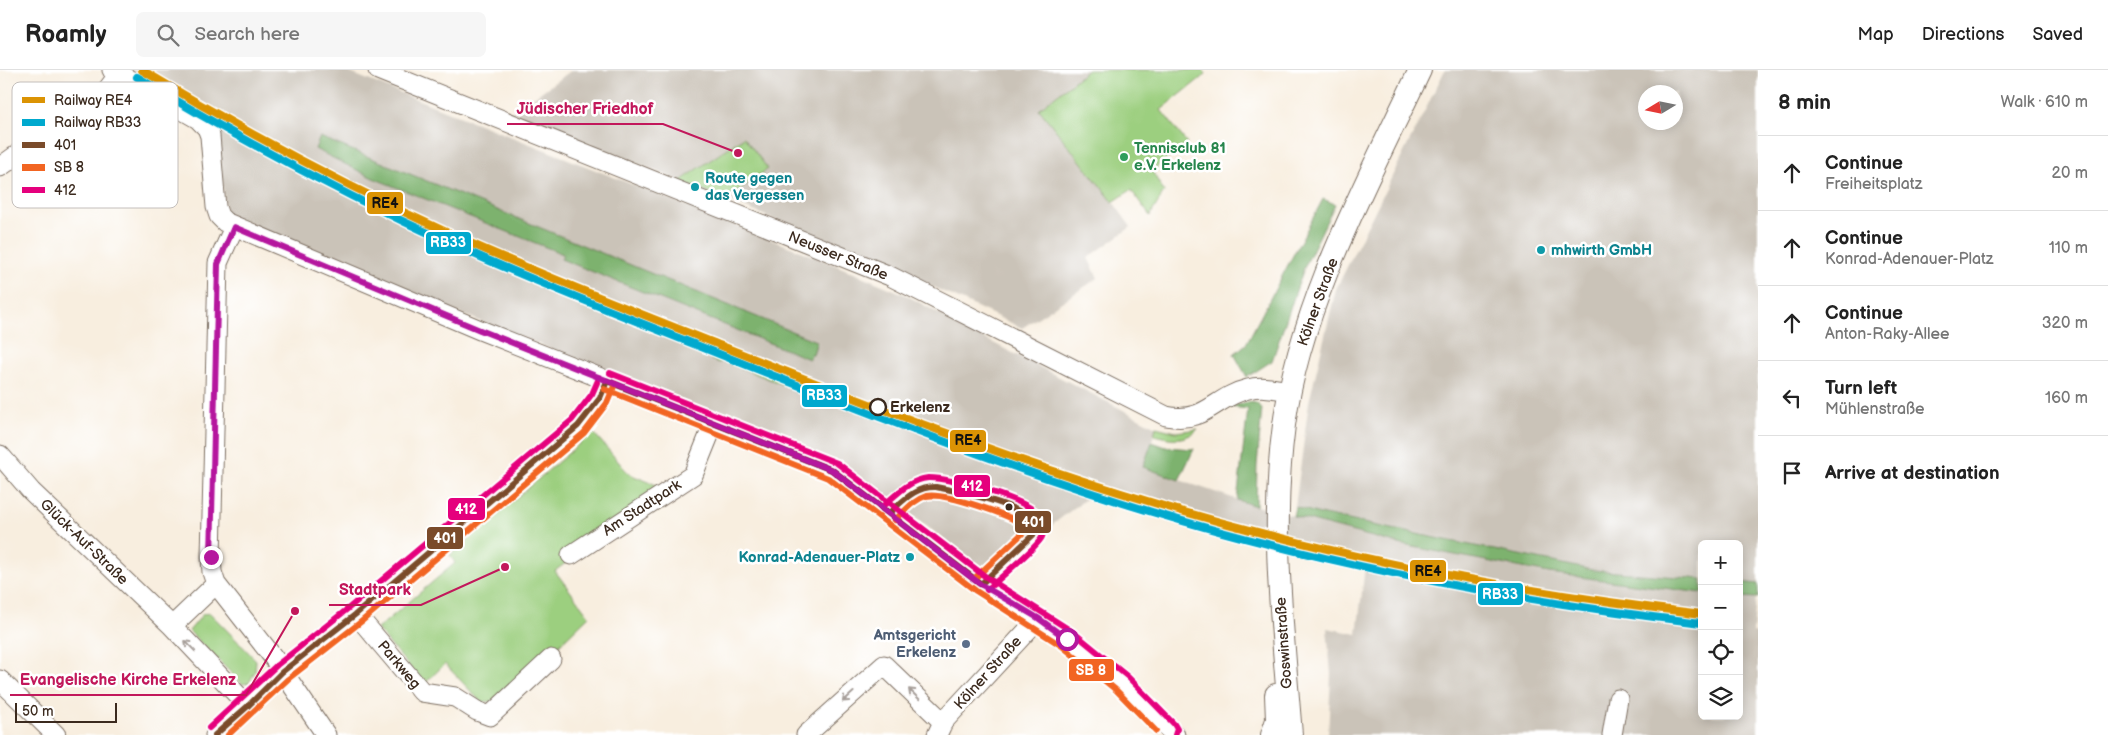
<!DOCTYPE html>
<html lang="en">
<head>
<meta charset="utf-8">
<style>
	:root { --surface:#fff; --page:#f6f6f6; --text:#222; --muted:#767676; --line:#e0e0e0 }
	body { margin:0; font-family:"Balsamiq Sans",sans-serif; background:var(--page); color:var(--text) }
	.controls { position:absolute; right:15px; bottom:15px; display:grid; overflow:hidden; border-radius:8px; box-shadow:0 2px 12px #0003 }
	.controls button { width:45px; height:45px; display:grid; place-items:center; padding:0; border:0; border-bottom:1px solid var(--line); background:var(--surface); color:var(--text); font:25px sans-serif }
	.compass { position:absolute; left:1638px; top:15px; width:45px; height:45px; border-radius:50%; background:var(--surface); box-shadow:0 2px 12px #0003; rotate:260deg }
	.scale { position:absolute; left:15px; bottom:12px; width:102px; box-sizing:border-box; padding-left:5px; border:2px solid #3b2a1e; border-top:0; font-size:14px; line-height:18px; white-space:nowrap; color:#3b2a1e; -webkit-text-stroke:4px #fff; paint-order:stroke }
	.stop { position:absolute; width:15px; height:15px; margin:-11px; border:4px solid #b5179e; border-radius:50%; background:#fff }
	.stop.end { background:#b5179e; border-color:#fff; box-shadow:0 1px 5px #0008 }
	.list { margin:0; padding:0; list-style:none }
	h2 { display:flex; justify-content:space-between; align-items:center; height:65px; margin:0; padding:0 20px; font-size:21px }
	h2 small { font-size:16px; font-weight:400; color:var(--muted) }
	.list li { display:grid; grid-template-columns:32px 1fr auto; gap:15px; align-items:center; box-sizing:border-box; height:75px; padding:0 20px; border-top:1px solid var(--line) }
	.list b { display:block; font-size:19px; white-space:nowrap }
	.list p { margin:0; font-size:16px; white-space:nowrap; color:var(--muted) }
	.list em { font-size:16px; font-style:normal; color:var(--muted) }
	.icon { flex:none; width:28px; height:28px; fill:none; stroke:currentColor; stroke-width:2; stroke-linecap:round; stroke-linejoin:round }
	.map { position:relative; flex:none; width:1758px; height:665px; overflow:hidden }
	header { display:flex; align-items:center; gap:30px; box-sizing:border-box; height:70px; padding:0 25px; background:var(--surface); border-bottom:1px solid var(--line) }
	header strong { font-size:24px }
	nav { display:flex; gap:28px; margin-inline-start:auto; font-size:18px }
	.search { width:350px; height:45px; background:var(--page); display:flex; align-items:center; gap:12px; box-sizing:border-box; padding:0 18px; border-radius:8px; color:var(--muted); font-size:19px }
	main { display:flex }
	aside { flex:1; background:var(--surface) }
	.map>svg:first-child { display:block }
	.industrial { fill:#cac3b8; fill-rule:evenodd }
	.green { fill:#9ccf7f; stroke:#6c7c4e }
	.forest { fill:#7db26e; stroke:#5c6e46 }
	.lines { fill:none; stroke-linecap:round; stroke-linejoin:round }
	.minor-casing { stroke:#7d6f62; stroke-width:21 }
	.major-casing { stroke:#7d6f62; stroke-width:24 }
	.minor { stroke:#fff; stroke-width:19 }
	.major { stroke:#fff; stroke-width:22 }
	.bus-1-casing { stroke:#fff; stroke-width:10 }
	.bus-2-casing { stroke:#fff; stroke-width:10 }
	.bus-3-casing { stroke:#fff; stroke-width:10 }
	.bus-1 { stroke:#7a4b2a; stroke-width:6 }
	.bus-2 { stroke:#f26522; stroke-width:6 }
	.bus-3 { stroke:#e5007d; stroke-width:6 }
	.rail-1-casing { stroke:#fff; stroke-width:11 }
	.rail-2-casing { stroke:#fff; stroke-width:11 }
	.rail-1 { stroke:#db9304; stroke-width:8 }
	.rail-2 { stroke:#00a9ce; stroke-width:8 }
	.oneway { stroke:#a79f9a }
	.route { stroke:#b5179e; stroke-width:6 }
	.leisure-dot { fill:#2e9e5b; stroke:#fff; stroke-width:2 }
	.culture-dot { fill:#0f9aa8; stroke:#fff; stroke-width:2 }
	.stop-dot { fill:#fff; stroke:#3b2a1e; stroke-width:2.5 }
	.bus-dot { fill:#3b2a1e; stroke:#fff; stroke-width:2 }
	.service-dot { fill:#5c6f8a; stroke:#fff; stroke-width:2 }
	.labels { text-anchor:middle; dominant-baseline:central; stroke-width:5; stroke-linejoin:round; paint-order:stroke }
	.leisure-label { font-size:15px; font-weight:bold; fill:#27864d; stroke:#fff; text-anchor:start }
	.culture-label { font-size:15px; font-weight:bold; fill:#0d838f; stroke:#fff; text-anchor:start }
	.street-label { font-size:15px; fill:#3b2a1e; stroke:#fff }
	.stop-label { font-size:15px; font-weight:bold; fill:#3b2a1e; stroke:#fff; text-anchor:start }
	.service-label { font-size:15px; font-weight:bold; fill:#4e5e75; stroke:#fff; text-anchor:end }
	.key { fill:#fff; stroke:#c4bfbc; stroke-width:1 }
	.key-label { font-size:14px; fill:#3b2a1e }
	.leader { fill:none; stroke:#c2185b; stroke-width:2 }
	.callout-dot { fill:#c2185b; stroke:#fff; stroke-width:2 }
	.callout-label { font-size:16px; text-anchor:middle; font-weight:bold; fill:#c2185b; stroke:#fff; stroke-width:5; stroke-linejoin:round; paint-order:stroke }
	.line-badge { stroke:#fff; stroke-width:2 }
	.badge-label { font-size:14px; text-anchor:middle; font-weight:bold; fill:#fff }
	.pale-badge-label { font-size:14px; text-anchor:middle; font-weight:bold; fill:#111 }
</style>
</head>
<body>
<header>
<strong>Roamly</strong>
<div class="search"><svg class="icon" aria-label="search" viewBox="0 0 24 24"><circle cx="10" cy="10" r="6"/><path d="M15 15l6 6"/></svg>Search here</div>
<nav><a>Map</a><a>Directions</a><a>Saved</a></nav>
</header>
<main>
<div class="map">
<svg width="1758" height="665" viewBox="0 0 1758 665">
	<rect width="100%" height="100%" fill="#fff"/>
	<filter id="ink" filterUnits="userSpaceOnUse"><feTurbulence type="fractalNoise" baseFrequency=".02" numOctaves="2"/><feDisplacementMap in="SourceGraphic" scale="10" xChannelSelector="R" yChannelSelector="G"/><feConvolveMatrix kernelMatrix="1 2 1 2 8 2 1 2 1" color-interpolation-filters="sRGB"/></filter>
	<filter id="wash" filterUnits="userSpaceOnUse"><feTurbulence type="fractalNoise" baseFrequency=".0096" numOctaves="4" result="noise"/><feDisplacementMap in="SourceGraphic" scale="20" xChannelSelector="R" yChannelSelector="G"/><feGaussianBlur stdDeviation="1.12" result="paint"/><feColorMatrix in="noise" values="0 0 0 0 0 0 0 0 0 0 0 0 0 0 0 0 0 1.4 0 .05"/><feComposite in="paint" operator="in"/></filter>
	<g filter="url(#wash)">
		<rect width="100%" height="100%" fill="#f8eedf"/>
		<path class="industrial" d="M131 0H343L833 194 906 225 970 261 1156 357 1144 398 1256 436 1403 475 1549 503 1702 523V646H1739V527L1756 528 1753 563 1758 564V665H1328L1331 604 1327 558 1357 564 1365 497 1092 424 1043 462 995 507 859 406 815 385 664 323 444 237 226 147 217 61Z
			M572 0H1088L1040 39 1113 132 1131 157 1088 188 1098 208 1022 258 890 197 513 42Z
			M1445 0H1758V514L1739 512V474H1702V509L1592 500 1324 445 1295 437 1309 332 1336 219ZM1646 22H1676V52H1646Z"/>
		<path class="green" d="M1088 0H1203L1206 4 1161 40 1187 73 1152 101 1164 122 1150 146 1131 120 1113 132 1039 39Z
			M744 67 768 99 726 129 679 112Z
			M714 283 785 312 784 315 721 290 720 293 711 290Z
			M1156 357 1176 362 1198 359C1185 372 1170 369 1154 365Z
			M593 362 629 404 664 418 555 501 589 546 525 608 494 631 481 632 445 594 424 614 377 559 455 493 450 485Z
			M210 543 256 590 255 601 249 613 242 614 189 561 203 544Z"/>
		<path class="forest" d="M320 67 813 270 817 271 813 284H811L809 289 561 189 563 184 373 108 315 79Z
			M1323 129 1335 134 1304 198 1272 291 1247 307 1234 284 1246 274Z
			M1248 332 1256 333 1262 338 1257 396 1256 436 1237 430 1248 339 1229 337Z
			M1152 372 1166 377 1194 379 1179 410 1143 397Z
			M1295 437 1324 445 1592 500 1702 509V523L1549 503 1403 475 1293 446Z
			M1739 512 1758 514V528L1739 527Z"/>
	</g>
	<g filter="url(#ink)">
		<g class="lines">
			<g class="minor-casing">
				<path id="minor" d="M112 0 198 49 207 58 210 66 216 137 219 146 225 152 480 260 832 400 981 514 1038 549 1067 569 1122 614 1175 665
					M378 0 890 206 1166 346C1206 354 1214 327 1248 319 1262 315 1276 319 1290 321
					M0 97 107 20 119 4
					M0 385 31 421 172 556 248 636
					M571 485 693 405 714 353
					M216 514 212 502 211 487 218 193 234 157
					M356 544 422 622 455 627 477 641 490 646 551 589
					M172 556 216 514 273 587 326 665
					M0 610 56 665
					M215 665 248 636 282 602 356 544 578 356 600 328 607 311
					M806 665 884 595 943 652
					M937 665 943 652 1038 549
					M1612 665 1618 629"/>
			</g>
			<g class="major-casing">
				<path id="major" d="M1272 665 1277 650 1276 625
					M1291 665C1283 562 1270 458 1284 355 1300 234 1368 110 1420 0"/>
			</g>
			<use href="#minor" class="minor"/>
			<use href="#major" class="major"/>
			<g class="bus-1-casing">
				<path id="bus-1" d="M607 311 832 400 981 514
					M889 443C904 430 916 416 936 417 959 421 1016 434 1031 449 1035 453 1035 459 1034 464L981 514
					M215 665 248 636 282 602 356 544 578 356 600 328 607 311"/>
			</g>
			<g class="bus-2-casing">
				<path id="bus-2" d="M604 319 828 408 976 521 1062 576 1116 620 1156 661
					M895 450C904 442 913 430 926 426 944 422 1010 445 1025 456L1026 460 975 508
					M228 665 288 609 362 551 584 363 607 333 615 314"/>
			</g>
			<g class="bus-3-casing">
				<path id="bus-3" d="M610 303 837 393 986 507 1073 562 1128 607 1174 654 1177 659 1175 665
					M883 436C896 425 909 410 928 408 949 407 1026 429 1039 445 1044 450 1045 460 1042 467 1038 477 998 509 987 520
					M209 658 277 595 350 537 572 350 592 324 599 308"/>
			</g>
			<use href="#bus-1" class="bus-1"/>
			<use href="#bus-2" class="bus-2"/>
			<use href="#bus-3" class="bus-3"/>
			<g class="rail-1-casing">
				<path id="rail-1" d="M142 0C244 62 350 118 459 168 546 207 634 241 722 276 865 333 1007 389 1154 433 1333 487 1516 522 1702 544"/>
			</g>
			<g class="rail-2-casing">
				<path id="rail-2" d="M137 7C240 70 346 126 456 176 542 215 631 249 719 284 862 341 1004 397 1152 442 1331 496 1515 531 1701 553"/>
			</g>
			<use href="#rail-1" class="rail-1"/>
			<use href="#rail-2" class="rail-2"/>
		</g>
		<defs><path id="oneway-shaft" d="M-6 0H5M1.5-3L5.5 0L1.5 3" fill="none" stroke-width="1.6" stroke-linecap="round" stroke-linejoin="round" transform="scale(1.25)"/></defs>
		<g class="oneway">
			<use href="#oneway-shaft" transform="translate(190 576) rotate(-134)"/>
			<use href="#oneway-shaft" transform="translate(914 624) rotate(-136)"/>
			<use href="#oneway-shaft" transform="translate(848 627) rotate(138)"/>
		</g>
	</g>
	<g class="lines" filter="url(#ink)">
		<path class="route" d="M211 487 218 194 234 157 480 260 832 400 980 514 1038 548 1067 569"/>
	</g>
	<circle class="leisure-dot" cx="1124" cy="87" r="5"/>
	<g class="culture-dot">
		<circle cx="695" cy="117" r="5"/>
		<circle cx="1541" cy="180" r="5"/>
		<circle cx="910" cy="487" r="5"/>
	</g>
	<circle class="stop-dot" cx="878" cy="337" r="8"/>
	<circle class="bus-dot" cx="1009" cy="437" r="4.5"/>
	<circle class="service-dot" cx="966" cy="574" r="5"/>
	<g class="labels">
		<g class="leisure-label">
			<text x="1134" y="78">Tennisclub 81<tspan x="1134" dy="17">e.V. Erkelenz</tspan></text>
		</g>
		<g class="culture-label">
			<text x="705" y="108">Route gegen<tspan x="705" dy="17">das Vergessen</tspan></text>
			<text x="1551" y="180">mhwirth GmbH</text>
			<text x="900" y="487" text-anchor="end">Konrad-Adenauer-Platz</text>
		</g>
		<g class="street-label">
			<text transform="translate(838 186) rotate(22)">Neusser Straße</text>
			<text transform="translate(1318 232) rotate(-70)">Kölner Straße</text>
			<text transform="translate(642 438) rotate(-33)">Am Stadtpark</text>
			<text transform="translate(84 472) rotate(44)">Glück-Auf-Straße</text>
			<text transform="translate(1284 573) rotate(-94)">Goswinstraße</text>
			<text transform="translate(399 595) rotate(50)">Parkweg</text>
			<text transform="translate(988 603) rotate(-48)">Kölner Straße</text>
		</g>
		<g class="stop-label">
			<text x="890" y="337">Erkelenz</text>
		</g>
		<g class="service-label">
			<text x="956" y="565">Amtsgericht<tspan x="956" dy="17">Erkelenz</tspan></text>
		</g>
	</g>
	<rect x="12" y="12" width="166" height="126" rx="8" class="key"/>
	<rect x="22" y="27" width="23" height="6" fill="#db9304"/>
	<rect x="22" y="49" width="23" height="7" fill="#00a9ce"/>
	<rect x="22" y="72" width="23" height="6" fill="#7a4b2a"/>
	<rect x="22" y="94" width="23" height="7" fill="#f26522"/>
	<rect x="22" y="117" width="23" height="6" fill="#e5007d"/>
	<g class="key-label">
		<text x="54" y="35">Railway RE4</text>
		<text x="54" y="57">Railway RB33</text>
		<text x="54" y="80">401</text>
		<text x="54" y="102">SB 8</text>
		<text x="54" y="125">412</text>
	</g>
	<path class="leader" d="M738 83L663 54H507M505 497L421 535H329M295 541L246 625H10"/>
	<g class="callout-dot">
		<circle cx="738" cy="83" r="5"/>
		<circle cx="505" cy="497" r="5"/>
		<circle cx="295" cy="541" r="5"/>
	</g>
	<g class="callout-label">
		<text x="585" y="44">Jüdischer Friedhof</text>
		<text x="375" y="525">Stadtpark</text>
		<text x="128" y="615">Evangelische Kirche Erkelenz</text>
	</g>
	<g class="line-badge">
		<rect x="366" y="121" width="38" height="24" rx="5" fill="#db9304"/>
		<rect x="425" y="161" width="47" height="24" rx="5" fill="#00a9ce"/>
		<rect x="801" y="314" width="47" height="24" rx="5" fill="#00a9ce"/>
		<rect x="949" y="359" width="38" height="24" rx="5" fill="#db9304"/>
		<rect x="953" y="404" width="38" height="24" rx="5" fill="#e5007d"/>
		<rect x="447" y="427" width="39" height="24" rx="5" fill="#e5007d"/>
		<rect x="1014" y="440" width="38" height="24" rx="5" fill="#7a4b2a"/>
		<rect x="426" y="456" width="38" height="24" rx="5" fill="#7a4b2a"/>
		<rect x="1409" y="489" width="38" height="24" rx="5" fill="#db9304"/>
		<rect x="1477" y="512" width="47" height="24" rx="5" fill="#00a9ce"/>
		<rect x="1068" y="588" width="47" height="24" rx="5" fill="#f26522"/>
	</g>
	<g class="badge-label">
		<text x="448" y="177">RB33</text>
		<text x="824" y="330">RB33</text>
		<text x="972" y="421">412</text>
		<text x="466" y="444">412</text>
		<text x="1033" y="457">401</text>
		<text x="445" y="473">401</text>
		<text x="1500" y="529">RB33</text>
		<text x="1091" y="605">SB 8</text>
	</g>
	<g class="pale-badge-label">
		<text x="385" y="138">RE4</text>
		<text x="968" y="375">RE4</text>
		<text x="1428" y="506">RE4</text>
	</g>
</svg>
<div class="controls">
<button>+</button>
<button>−</button>
<button><svg class="icon" aria-label="locate" viewBox="0 0 24 24"><circle cx="12" cy="12" r="6"/><path d="M12 2v4M12 18v4M2 12h4M18 12h4"/></svg></button>
<button><svg class="icon" aria-label="layers" viewBox="0 0 24 24"><path d="M12 4l9 5-9 5-9-5zM3 14l9 5 9-5"/></svg></button>
</div>
<svg class="compass" viewBox="-18 -18 36 36"><path d="M0-13l5 13h-10z" fill="#e53935"/><path d="M0 13l5-13h-10z" fill="#767676"/></svg>
<div class="scale">50 m</div>
<div class="stop" style="left:1067px;top:569px"></div>
<div class="stop end" style="left:211px;top:487px"></div>
</div>
<aside>
<h2>8 min<small>Walk · 610 m</small></h2>
<ul class="list">
<li><svg class="icon" aria-label="ahead" viewBox="0 0 24 24"><path d="M12 20V5M6 11l6-6 6 6"/></svg><div><b>Continue</b><p>Freiheitsplatz</p></div><em>20 m</em></li>
<li><svg class="icon" aria-label="ahead" viewBox="0 0 24 24"><path d="M12 20V5M6 11l6-6 6 6"/></svg><div><b>Continue</b><p>Konrad-Adenauer-Platz</p></div><em>110 m</em></li>
<li><svg class="icon" aria-label="ahead" viewBox="0 0 24 24"><path d="M12 20V5M6 11l6-6 6 6"/></svg><div><b>Continue</b><p>Anton-Raky-Allee</p></div><em>320 m</em></li>
<li><svg class="icon" aria-label="left" viewBox="0 0 24 24"><path d="M17 20v-9H6M10 6l-5 5 5 5"/></svg><div><b>Turn left</b><p>Mühlenstraße</p></div><em>160 m</em></li>
<li><svg class="icon" aria-label="arrive" viewBox="0 0 24 24"><path d="M6 21V4h12l-3 4 3 4H6"/></svg><div><b>Arrive at destination</b></div></li>
</ul>
</aside>
</main>
</body>
</html>
